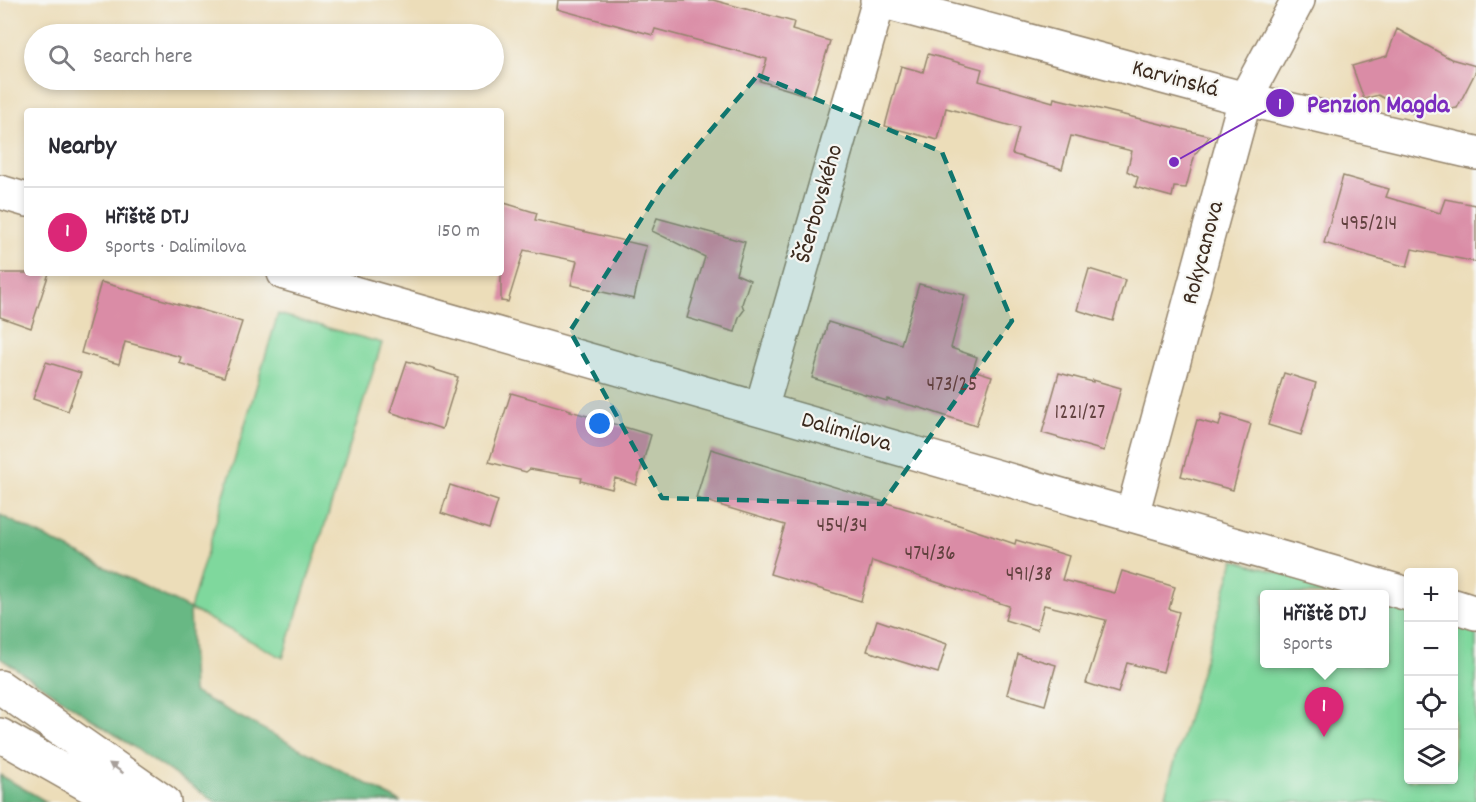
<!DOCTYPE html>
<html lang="en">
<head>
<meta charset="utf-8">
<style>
	:root { --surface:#fff; --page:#f7f7f7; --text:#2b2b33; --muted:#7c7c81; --line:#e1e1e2; --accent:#db2777 }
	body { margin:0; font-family:Dekko,sans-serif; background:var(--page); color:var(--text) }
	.controls { position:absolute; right:18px; bottom:18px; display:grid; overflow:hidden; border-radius:6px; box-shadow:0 3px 9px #0003 }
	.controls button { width:54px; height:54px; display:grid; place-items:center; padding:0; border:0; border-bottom:2px solid var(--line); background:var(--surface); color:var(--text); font:30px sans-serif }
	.you { position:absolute; left:600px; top:424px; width:21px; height:21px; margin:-15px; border:4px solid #fff; border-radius:50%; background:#1a73e8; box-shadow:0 0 0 9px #1a73e833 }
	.badge { display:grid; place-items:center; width:39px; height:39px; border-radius:50%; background:var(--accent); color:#fff; font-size:20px; font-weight:700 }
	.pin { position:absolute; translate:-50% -50px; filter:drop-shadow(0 2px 3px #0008) }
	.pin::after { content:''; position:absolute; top:32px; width:21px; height:18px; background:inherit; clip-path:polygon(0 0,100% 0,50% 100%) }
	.popup { position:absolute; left:1260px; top:590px; width:129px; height:78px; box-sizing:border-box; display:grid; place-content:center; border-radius:6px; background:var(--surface); filter:drop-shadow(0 2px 4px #0005); font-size:20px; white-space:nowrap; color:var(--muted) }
	.popup b { font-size:22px; color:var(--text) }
	.popup::after { content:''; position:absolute; left:50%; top:100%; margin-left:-12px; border:12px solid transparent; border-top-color:var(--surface) }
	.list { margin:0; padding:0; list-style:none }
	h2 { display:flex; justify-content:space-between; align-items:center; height:78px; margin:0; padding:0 24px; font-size:26px }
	h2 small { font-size:20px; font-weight:400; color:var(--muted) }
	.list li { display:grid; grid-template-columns:39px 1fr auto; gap:18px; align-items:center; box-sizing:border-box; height:90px; padding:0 24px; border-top:2px solid var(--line) }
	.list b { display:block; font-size:22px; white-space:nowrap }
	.list p { margin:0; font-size:20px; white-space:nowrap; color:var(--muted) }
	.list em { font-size:20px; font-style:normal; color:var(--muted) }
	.icon { flex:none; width:33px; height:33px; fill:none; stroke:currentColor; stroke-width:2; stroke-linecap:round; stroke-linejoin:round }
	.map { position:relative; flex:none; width:1476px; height:802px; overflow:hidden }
	.search { position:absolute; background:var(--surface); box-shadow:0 3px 9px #0003; left:24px; top:24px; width:480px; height:66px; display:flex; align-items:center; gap:15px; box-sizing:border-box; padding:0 21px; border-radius:33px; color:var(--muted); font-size:22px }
	.panel { position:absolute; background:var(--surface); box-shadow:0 3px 9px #0003; left:24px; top:108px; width:480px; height:168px; border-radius:6px }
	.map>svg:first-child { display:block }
	.green { fill:#7fd89d; stroke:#5d815e; stroke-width:1.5 }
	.forest { fill:#67b884; stroke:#517151; stroke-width:1.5 }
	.building { fill:#da8ca6 }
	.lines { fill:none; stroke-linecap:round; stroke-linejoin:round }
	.minor-casing { stroke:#94846c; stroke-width:36 }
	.primary-casing { stroke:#94846c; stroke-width:36 }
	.minor { stroke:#fff; stroke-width:33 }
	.primary { stroke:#fff; stroke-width:33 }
	.oneway { fill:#a79f9a }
	.marked { fill:#0f766e; fill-opacity:0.2; stroke:#0f766e; stroke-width:4.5; stroke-dasharray:12 8; stroke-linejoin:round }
	.labels { text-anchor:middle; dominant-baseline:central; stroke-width:4.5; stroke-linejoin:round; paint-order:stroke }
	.number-label { font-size:21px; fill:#634240 }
	.street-label { font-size:24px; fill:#3b2a1e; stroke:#f6f6f2 }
	.leader { fill:none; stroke:#7b2cbf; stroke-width:2 }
	.callout-dot { fill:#7b2cbf; stroke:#f6f6f2; stroke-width:2 }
	.mark-label { font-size:18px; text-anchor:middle; font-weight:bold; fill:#fff }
	.callout-label { font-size:26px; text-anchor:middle; font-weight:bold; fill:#7b2cbf; stroke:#f6f6f2; stroke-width:4.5; stroke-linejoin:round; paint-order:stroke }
</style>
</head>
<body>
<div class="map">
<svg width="1476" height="802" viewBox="0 0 1476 802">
	<rect width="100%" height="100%" fill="#f6f6f2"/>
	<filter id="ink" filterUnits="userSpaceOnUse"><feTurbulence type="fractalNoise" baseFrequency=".0167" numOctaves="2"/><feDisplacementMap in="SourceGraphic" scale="12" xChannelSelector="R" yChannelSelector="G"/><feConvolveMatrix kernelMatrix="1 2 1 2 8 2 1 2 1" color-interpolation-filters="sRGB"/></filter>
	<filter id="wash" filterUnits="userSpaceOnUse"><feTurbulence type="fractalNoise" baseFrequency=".008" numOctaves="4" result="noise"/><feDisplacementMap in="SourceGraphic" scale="24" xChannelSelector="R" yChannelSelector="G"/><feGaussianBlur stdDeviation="1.35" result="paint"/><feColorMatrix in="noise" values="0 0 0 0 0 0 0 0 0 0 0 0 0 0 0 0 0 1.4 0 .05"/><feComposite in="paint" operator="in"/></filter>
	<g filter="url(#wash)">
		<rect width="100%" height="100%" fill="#ecddb9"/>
		<path class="green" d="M278 314 382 343 283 658 190 609Z
			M1234 560 1352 594H1264V664H1384V604L1408 611V780H1454V624L1476 630V802H1191L1165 795Z"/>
		<path class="forest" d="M0 515 190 609 193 692 401 802H216L0 658Z
			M0 775 47 802H0Z"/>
		<g id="blocks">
			<path class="building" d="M558 0H713L794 22 792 30 830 41 813 97 760 81 767 59 655 29 653 35 557 9Z
				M1397 29 1451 59 1476 66V71L1457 108 1414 114 1378 95 1364 99 1352 66 1387 56Z
				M928 54 982 69 979 81 1053 102 1054 98 1210 136 1195 154 1186 188 1174 187 1172 197 1135 187 1138 177 1127 171 1132 151 1071 136 1062 169 1012 154 1019 128 946 108 938 140 885 126 901 66 923 72Z
				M1343 176 1389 189 1386 197 1440 213 1445 199 1476 205V262L1412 249 1407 267 1324 243Z
				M501 202 537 213 535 220 646 246 634 299 571 285 577 261 524 250 508 302 501 301Z
				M657 218 745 242 736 274 750 280 742 304 744 310 739 317 735 332 687 318 705 257 652 231Z
				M1089 269 1125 280 1113 321 1077 310Z
				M0 273H49L31 328 0 317Z
				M101 282 195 309V308L242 322 224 377 179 363 181 357 125 342 119 364 81 353Z
				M919 284 965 295 951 348 977 357 973 370 992 376 976 426 921 408 887 399V401L812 378 828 322 901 344Z
				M407 361 458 377 442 429 390 412Z
				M46 362 81 373 68 411 33 399Z
				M1059 373 1093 382V380L1121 388 1104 451 1042 433Z
				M1284 373 1316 383 1301 435 1268 425Z
				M511 393 571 410 570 411 651 435 636 485 615 478 612 489 581 481 582 478 530 469 526 472 489 462Z
				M1222 415 1251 424 1233 490 1181 476 1197 420 1219 426Z
				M711 449 962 526 1015 544 1016 540 1069 556 1062 580 1115 593 1122 571 1175 587 1169 609 1179 612 1163 672 1127 663 1118 693 1086 683 1106 620 1044 605 1037 630 1005 620 1009 606 872 561 861 601 770 574 785 525 696 498Z
				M450 485 498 501 489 529 441 513Z
				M877 620 947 644 938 673 867 651Z
				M1018 654 1056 665 1045 705 1007 694Z"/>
		</g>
	</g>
	<g filter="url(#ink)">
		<use href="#blocks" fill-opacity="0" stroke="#94846c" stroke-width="1.5"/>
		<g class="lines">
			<g class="minor-casing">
				<path id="minor" d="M877 0 1245 99 1476 153
					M0 192 27 200
					M284 273 1408 594
					M761 409 879 0
					M1132 515 1245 99 1298 0
					M1454 606 1476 613"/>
			</g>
			<g class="primary-casing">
				<path id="primary" d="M0 687 164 802
					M0 735 118 802"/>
			</g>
			<use href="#minor" class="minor"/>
			<use href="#primary" class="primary"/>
		</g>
		<defs><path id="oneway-solid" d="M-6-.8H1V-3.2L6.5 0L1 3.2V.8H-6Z" transform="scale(1.5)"/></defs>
		<use class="oneway" href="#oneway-solid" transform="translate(116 768) rotate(-145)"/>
	</g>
	<path class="marked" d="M758 75 942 152 1012 321 882 504 662 498 570 331 661 188Z"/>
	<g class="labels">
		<g class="number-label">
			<text x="1369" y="225">495/214</text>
			<text x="952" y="386">473/25</text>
			<text x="1080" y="414">1221/27</text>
			<text x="842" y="527">454/34</text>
			<text x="930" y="555">474/36</text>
			<text x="1029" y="576">491/38</text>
		</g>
		<g class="street-label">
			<text transform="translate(1175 80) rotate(15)">Karvinská</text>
			<text transform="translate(820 204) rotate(-74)">Ščerbovského</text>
			<text transform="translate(1204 253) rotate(-75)">Rokycanova</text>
			<text transform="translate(846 433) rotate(16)">Dalimilova</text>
		</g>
	</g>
	<path class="leader" d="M1174 162L1280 103"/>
	<g class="callout-dot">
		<circle cx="1174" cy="162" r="6"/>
		<circle cx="1280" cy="103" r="15"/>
	</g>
	<g class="mark-label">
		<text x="1280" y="109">1</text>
	</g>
	<g class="callout-label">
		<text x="1378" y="112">Penzion Magda</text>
	</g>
</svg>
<div class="controls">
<button>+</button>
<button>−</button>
<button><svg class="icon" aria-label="locate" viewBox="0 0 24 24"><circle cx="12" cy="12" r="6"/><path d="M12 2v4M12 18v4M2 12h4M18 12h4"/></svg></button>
<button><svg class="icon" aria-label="layers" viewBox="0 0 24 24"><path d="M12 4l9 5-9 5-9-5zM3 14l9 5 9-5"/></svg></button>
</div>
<div class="you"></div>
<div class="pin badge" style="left:1324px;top:737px">1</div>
<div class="popup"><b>Hřiště DTJ</b>Sports</div>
<div class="search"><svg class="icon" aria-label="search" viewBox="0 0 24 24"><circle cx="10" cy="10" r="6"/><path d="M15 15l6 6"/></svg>Search here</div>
<section class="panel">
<h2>Nearby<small></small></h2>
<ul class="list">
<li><span class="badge">1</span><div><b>Hřiště DTJ</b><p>Sports · Dalimilova</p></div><em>150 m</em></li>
</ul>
</section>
</div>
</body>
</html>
